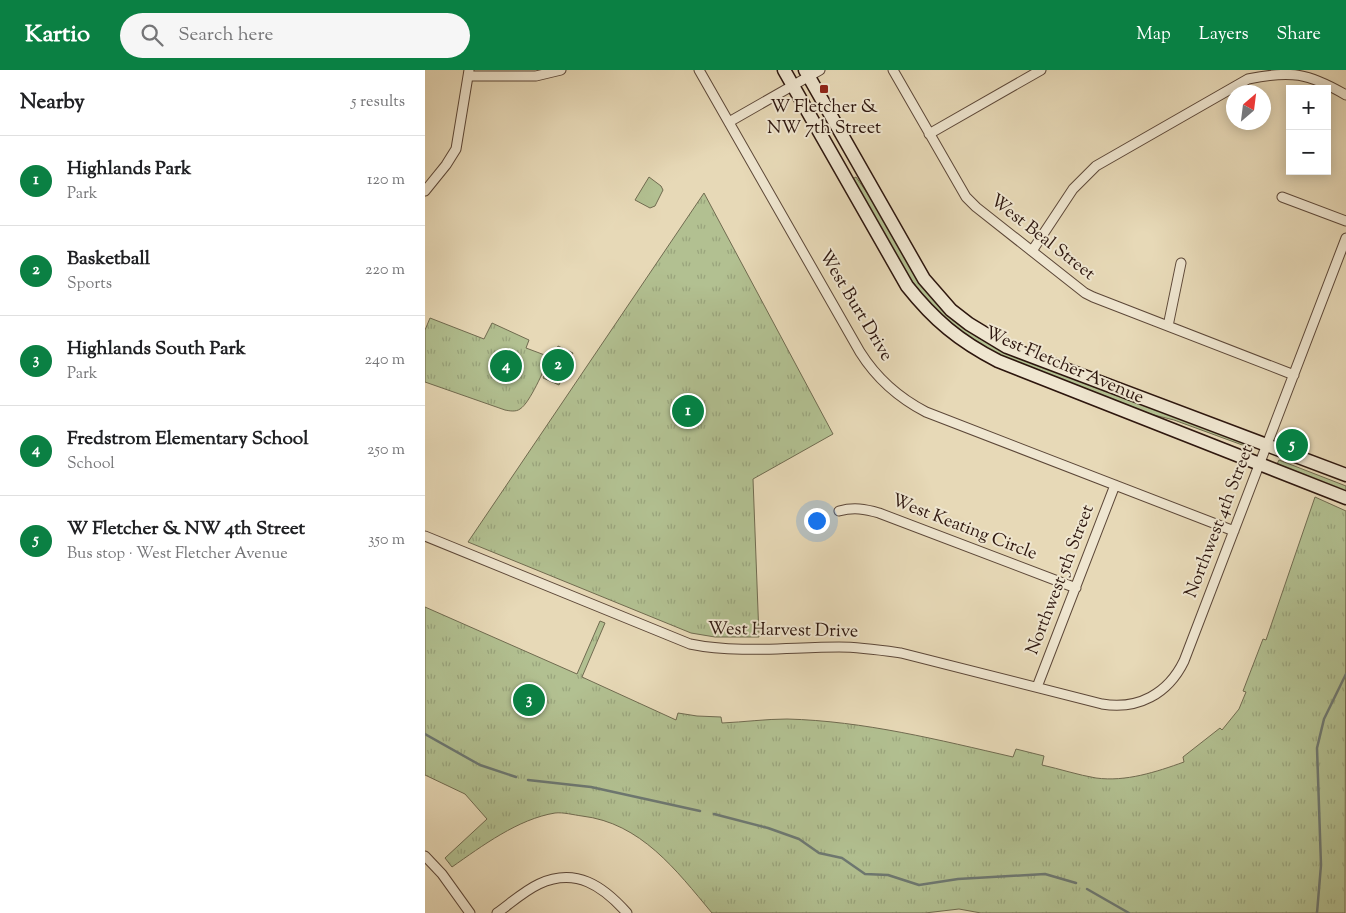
<!DOCTYPE html>
<html lang="en">
<head>
<meta charset="utf-8">
<style>
	:root { --surface:#fff; --page:#f6f6f6; --text:#202124; --muted:#757577; --line:#e0e0e0; --accent:#0b8043 }
	body { margin:0; font-family:"Sorts Mill Goudy",serif; background:var(--page); color:var(--text) }
	.controls { position:absolute; right:15px; top:15px; display:grid; overflow:hidden; border-radius:0px; box-shadow:0 2px 12px #0003 }
	.controls button { width:45px; height:45px; display:grid; place-items:center; padding:0; border:0; border-bottom:1px solid var(--line); background:var(--surface); color:var(--text); font:25px sans-serif }
	.compass { position:absolute; left:801px; top:15px; width:45px; height:45px; border-radius:50%; background:var(--surface); box-shadow:0 2px 12px #0003; rotate:28deg }
	.you { position:absolute; left:391px; top:450px; width:18px; height:18px; margin:-12px; border:4px solid #fff; border-radius:50%; background:#1a73e8; box-shadow:0 0 0 8px #1a73e833 }
	.badge { display:grid; place-items:center; width:32px; height:32px; border-radius:50%; background:var(--accent); color:#fff; font-size:16px; font-weight:700 }
	.pin { position:absolute; translate:-50% -50%; border:2px solid #fff; box-shadow:0 1px 5px #0006 }
	.list { margin:0; padding:0; list-style:none }
	h2 { display:flex; justify-content:space-between; align-items:center; height:65px; margin:0; padding:0 20px; font-size:21px }
	h2 small { font-size:16px; font-weight:400; color:var(--muted) }
	.list li { display:grid; grid-template-columns:32px 1fr auto; gap:15px; align-items:center; box-sizing:border-box; height:90px; padding:0 20px; border-top:1px solid var(--line) }
	.list b { display:block; font-size:19px; white-space:nowrap }
	.list p { margin:0; font-size:16px; white-space:nowrap; color:var(--muted) }
	.list em { font-size:16px; font-style:normal; color:var(--muted) }
	.icon { flex:none; width:28px; height:28px; fill:none; stroke:currentColor; stroke-width:2; stroke-linecap:round; stroke-linejoin:round }
	.map { position:relative; flex:none; width:921px; height:843px; overflow:hidden }
	header { display:flex; align-items:center; gap:30px; box-sizing:border-box; height:70px; padding:0 25px; background:var(--accent); color:#fff }
	header strong { font-size:24px }
	nav { display:flex; gap:28px; margin-inline-start:auto; font-size:18px }
	.search { width:350px; height:45px; background:var(--page); display:flex; align-items:center; gap:12px; box-sizing:border-box; padding:0 18px; border-radius:28px; color:var(--muted); font-size:19px }
	main { display:flex }
	aside { flex:1; background:var(--surface) }
	.map>svg:first-child { display:block }
	.grass { fill:#b2c091; stroke:#706b50 }
	.park { fill:url(#park-tufts); stroke:#706b50 }
	.lines { fill:none; stroke-linecap:round; stroke-linejoin:round }
	.stream { stroke:#6d7872; stroke-width:2.5 }
	.street-casing { stroke:#5c4738; stroke-width:11 }
	.secondary-casing { stroke:#2d160e; stroke-width:15 }
	.street { stroke:#efe6d0; stroke-width:9 }
	.secondary { stroke:#efe6d0; stroke-width:12 }
	.poi-dot { fill:#8f2418; stroke:#efe6d0; stroke-width:2 }
	.labels { text-anchor:middle; dominant-baseline:central; stroke-width:4; stroke-linejoin:round; paint-order:stroke }
	.poi-label { font-size:18px; fill:#2d160e; stroke:#efe6d0 }
	.street-label { font-size:18px; fill:#2d160e; stroke:#efe6d0 }
</style>
</head>
<body>
<header>
<strong>Kartio</strong>
<div class="search"><svg class="icon" aria-label="search" viewBox="0 0 24 24"><circle cx="10" cy="10" r="6"/><path d="M15 15l6 6"/></svg>Search here</div>
<nav><a>Map</a><a>Layers</a><a>Share</a></nav>
</header>
<main>
<aside>
<h2>Nearby<small>5 results</small></h2>
<ul class="list">
<li><span class="badge">1</span><div><b>Highlands Park</b><p>Park</p></div><em>120 m</em></li>
<li><span class="badge">2</span><div><b>Basketball</b><p>Sports</p></div><em>220 m</em></li>
<li><span class="badge">3</span><div><b>Highlands South Park</b><p>Park</p></div><em>240 m</em></li>
<li><span class="badge">4</span><div><b>Fredstrom Elementary School</b><p>School</p></div><em>250 m</em></li>
<li><span class="badge">5</span><div><b>W Fletcher &amp; NW 4th Street</b><p>Bus stop · West Fletcher Avenue</p></div><em>350 m</em></li>
</ul>
</aside>
<div class="map">
<svg width="921" height="843" viewBox="0 0 921 843">
	<defs>
		<pattern id="park-tufts" width="24" height="20" patternUnits="userSpaceOnUse" patternTransform="scale(1.25)"><rect width="24" height="20" fill="#b2c091"/><path d="M3 7l-1-3M5 7V3M7 7l1-3M15 17l-1-3M17 17v-4M19 17l1-3" fill="none" stroke="#99a47c"/></pattern>
	</defs>
	<rect width="100%" height="100%" fill="#e7d9b7"/>
	<filter id="stains"><feTurbulence type="fractalNoise" baseFrequency=".004" numOctaves="4"/><feColorMatrix values="0 0 0 0 .2 0 0 0 0 .09 0 0 0 0 .02 0 0 0 .5 -.17"/></filter>
	<radialGradient id="worn" r=".72"><stop offset=".6" stop-color="#630" stop-opacity="0"/><stop offset="1" stop-color="#630" stop-opacity=".3"/></radialGradient>
	<path class="grass" d="M224 107 236 116 238 120 230 136 225 138 210 130Z
		M431 107 531 250 552 267 569 276 822 372 820 376 749 350 725 344 583 289C556 277 530 261 510 239 477 205 452 151 427 109Z
		M133 276 148 283 134 315 118 308Z
		M854 390 921 416V422L852 394Z"/>
	<path class="park" d="M279 123 408 364 328 409 334 567H290L266 563 43 472Z
		M5 248 59 269 67 253 104 270 101 278 125 287C119 299 105 333 95 339 91 342 85 341 80 340L0 312V260Z
		M890 427 921 441 920 843H556L534 839 500 843H287C251 800 216 753 157 746 149 745 138 742 130 743 93 749 57 776 27 797L20 788 62 749 40 724 0 705V537L152 604 175 551 180 553 157 607 251 650 253 643 272 646 296 647 297 653C319 652 341 649 362 649 439 651 514 670 588 687L591 679 619 686 617 695C635 699 653 705 671 708 701 712 731 702 759 692L758 687 795 658 797 660 814 639 821 622 818 621 838 569 841 570Z"/>
	<g class="lines">
		<path class="stream" d="M0 664 55 695 91 707
			M103 710 166 717 275 741
			M289 744 343 758 374 769 394 783 417 788 440 804 463 805 494 815 533 809 620 804 651 813
			M662 819 704 843
			M892 843 896 795 892 678 899 649 921 604"/>
		<g class="street-casing">
			<path id="street" d="M274 0 435 282C452 309 474 328 501 342L809 461
				M468 0 541 127 551 137 660 223 668 227 869 305
				M43 6H111L136 0
				M304 52 395 0
				M504 64 616 0
				M0 121 21 95 31 79 44 0
				M857 127 921 151
				M607 181 648 119 671 96 823 9C866 0 883 3 921 25
				M743 256 756 193
				M414 441C429 437 440 439 454 443L651 518
				M0 466 265 574C313 584 365 577 414 577 435 577 455 580 476 583L677 634C713 640 743 624 759 591L921 168
				M612 617 690 415
				M0 786 17 804 45 843
				M72 843C86 833 99 821 114 814 151 797 178 816 202 843"/>
		</g>
		<g class="secondary-casing">
			<path id="secondary" d="M359 0 482 216C509 250 534 271 573 291L921 428
				M380 0 499 209 526 240 544 254 582 277 921 405"/>
		</g>
		<use href="#street" class="street"/>
		<use href="#secondary" class="secondary"/>
	</g>
	<rect class="poi-dot" x="394" y="14" width="10" height="10" rx="2.5"/>
	<g class="labels">
		<g class="poi-label">
			<text x="399" y="38">W Fletcher &amp;<tspan x="399" dy="21">NW 7th Street</tspan></text>
		</g>
		<g class="street-label">
			<text transform="translate(617 168) rotate(38)">West Beal Street</text>
			<text transform="translate(430 236) rotate(59)">West Burt Drive</text>
			<text transform="translate(639 296) rotate(23)">West Fletcher Avenue</text>
			<text transform="translate(795 452) rotate(-69)">Northwest 4th Street</text>
			<text transform="translate(539 458) rotate(21)">West Keating Circle</text>
			<text transform="translate(636 510) rotate(-69)">Northwest 5th Street</text>
			<text transform="translate(358 561) rotate(1)">West Harvest Drive</text>
		</g>
	</g>
	<rect width="100%" height="100%" filter="url(#stains)"/>
	<rect width="100%" height="100%" fill="url(#worn)"/>
</svg>
<div class="controls">
<button>+</button>
<button>−</button>
</div>
<svg class="compass" viewBox="-18 -18 36 36"><path d="M0-13l5 13h-10z" fill="#e53935"/><path d="M0 13l5-13h-10z" fill="#757577"/></svg>
<div class="you"></div>
<div class="pin badge" style="left:263px;top:341px">1</div>
<div class="pin badge" style="left:133px;top:295px">2</div>
<div class="pin badge" style="left:104px;top:630px">3</div>
<div class="pin badge" style="left:81px;top:296px">4</div>
<div class="pin badge" style="left:867px;top:375px">5</div>
</div>
</main>
</body>
</html>
